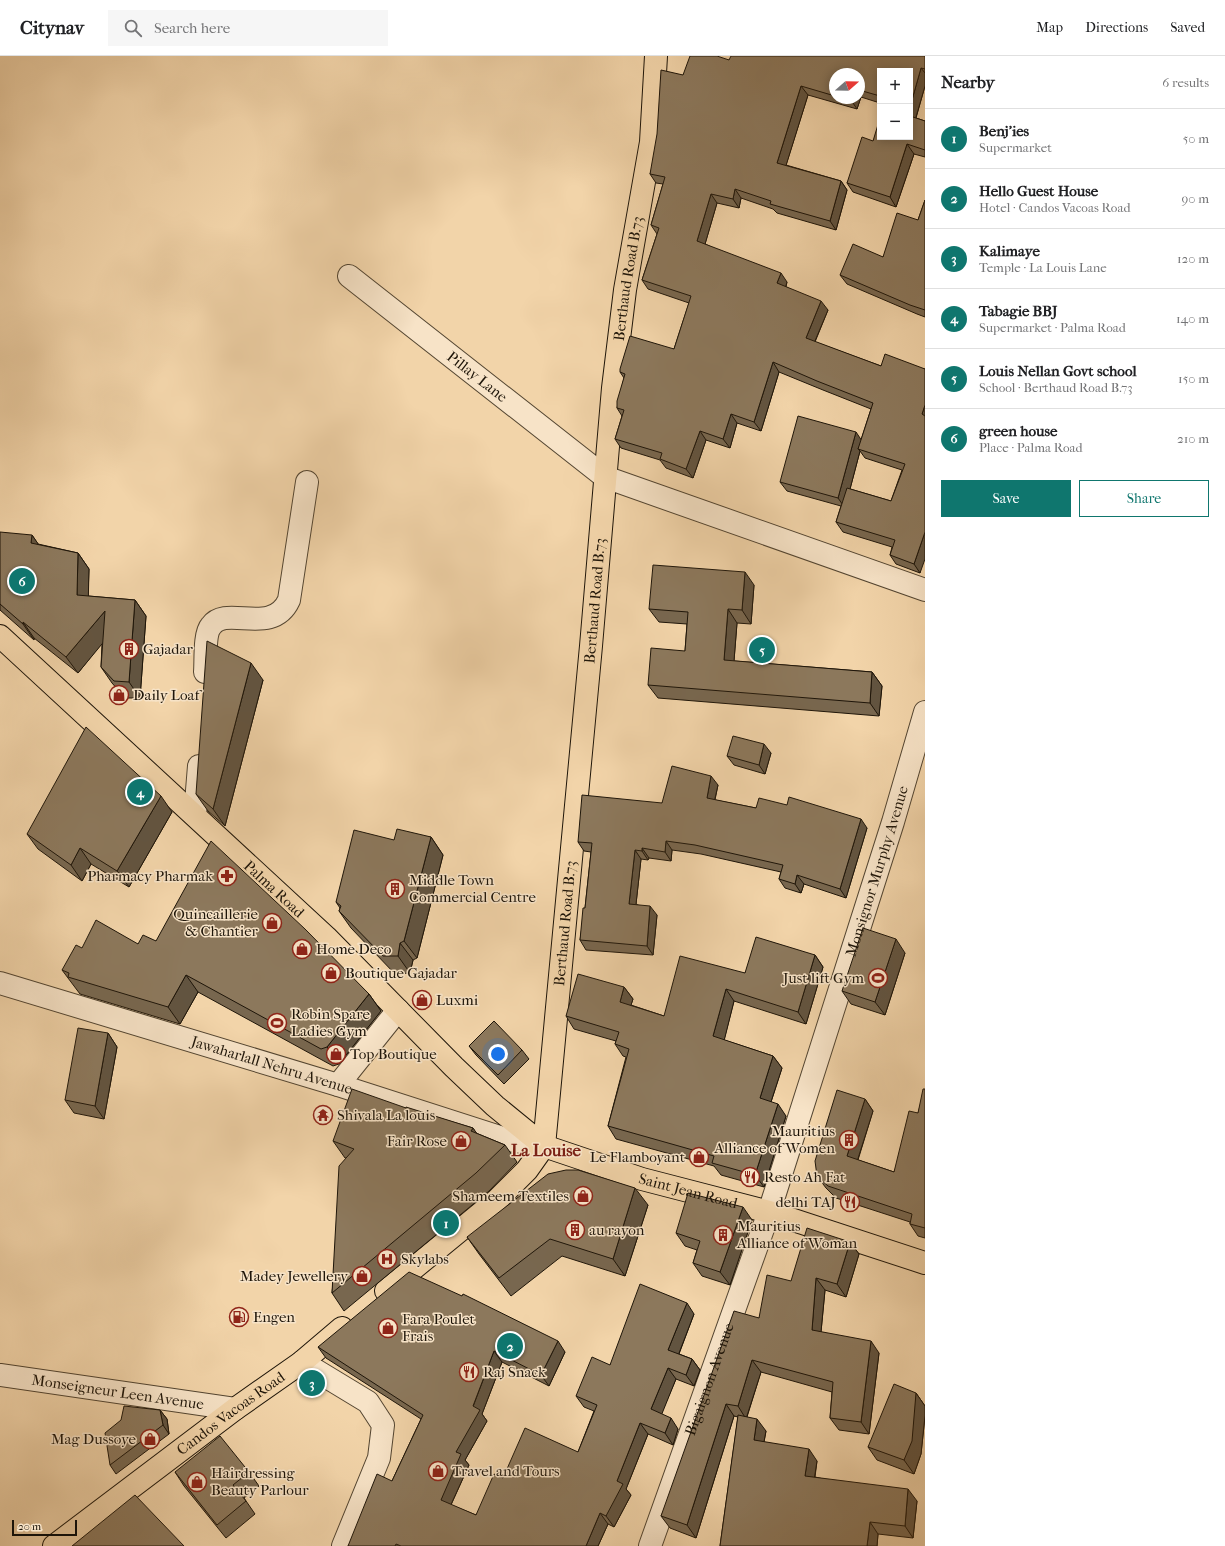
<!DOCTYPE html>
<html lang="en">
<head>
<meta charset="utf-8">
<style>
	:root { --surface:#fff; --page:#f6f6f6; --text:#202124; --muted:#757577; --line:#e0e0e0; --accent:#0f766e }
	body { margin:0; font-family:"IM FELL French Canon",serif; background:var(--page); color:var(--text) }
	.controls { position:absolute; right:12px; top:12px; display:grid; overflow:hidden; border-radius:0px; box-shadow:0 2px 10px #0003 }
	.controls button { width:36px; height:36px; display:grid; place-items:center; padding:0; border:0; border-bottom:1px solid var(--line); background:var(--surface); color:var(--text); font:20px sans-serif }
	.compass { position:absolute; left:829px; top:12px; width:36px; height:36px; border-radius:50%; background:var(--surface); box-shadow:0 2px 10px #0003; rotate:70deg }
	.scale { position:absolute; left:12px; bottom:10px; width:65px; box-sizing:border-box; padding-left:4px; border:2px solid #1e1509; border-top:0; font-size:11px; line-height:14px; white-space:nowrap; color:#1e1509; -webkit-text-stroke:3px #f7e3c7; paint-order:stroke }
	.you { position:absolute; left:498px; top:998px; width:14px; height:14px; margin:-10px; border:3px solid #fff; border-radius:50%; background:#1a73e8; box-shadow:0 0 0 6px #1a73e833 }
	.badge { display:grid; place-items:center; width:26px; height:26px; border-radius:50%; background:var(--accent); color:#fff; font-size:13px; font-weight:700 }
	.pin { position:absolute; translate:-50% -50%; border:2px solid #fff; box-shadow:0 1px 4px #0006 }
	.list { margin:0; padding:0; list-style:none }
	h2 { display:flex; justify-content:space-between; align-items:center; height:52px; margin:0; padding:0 16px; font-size:17px }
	h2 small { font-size:13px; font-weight:400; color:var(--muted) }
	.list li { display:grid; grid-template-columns:26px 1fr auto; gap:12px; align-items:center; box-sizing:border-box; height:60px; padding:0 16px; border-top:1px solid var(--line) }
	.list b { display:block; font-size:15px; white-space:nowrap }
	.list p { margin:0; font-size:13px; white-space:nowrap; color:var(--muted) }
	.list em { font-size:13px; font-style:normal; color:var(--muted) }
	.actions { display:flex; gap:8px; padding:12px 16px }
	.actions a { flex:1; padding:9px 0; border:1px solid var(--accent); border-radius:0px; text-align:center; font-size:14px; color:var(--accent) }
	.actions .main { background:var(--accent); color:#fff }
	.icon { flex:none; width:22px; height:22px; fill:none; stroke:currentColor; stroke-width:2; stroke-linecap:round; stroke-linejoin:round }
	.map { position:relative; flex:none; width:925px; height:1490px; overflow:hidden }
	header { display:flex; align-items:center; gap:24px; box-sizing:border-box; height:56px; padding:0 20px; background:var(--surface); border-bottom:1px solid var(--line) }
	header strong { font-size:19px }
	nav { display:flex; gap:22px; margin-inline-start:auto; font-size:14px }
	.search { width:280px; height:36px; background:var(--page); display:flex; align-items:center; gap:10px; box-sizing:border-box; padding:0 14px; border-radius:0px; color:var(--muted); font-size:15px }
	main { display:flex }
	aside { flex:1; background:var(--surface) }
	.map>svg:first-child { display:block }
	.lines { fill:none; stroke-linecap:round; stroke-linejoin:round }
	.minor-casing { stroke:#534531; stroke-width:24 }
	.major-casing { stroke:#1e1509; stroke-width:24 }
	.minor { stroke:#f7e3c7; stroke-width:22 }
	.major { stroke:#f2d4a9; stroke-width:22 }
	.wall { fill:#78674f; stroke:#1e1509; fill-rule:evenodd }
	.shaded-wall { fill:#625440; stroke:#1e1509 }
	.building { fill:#8c785c; stroke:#1e1509 }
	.labels { text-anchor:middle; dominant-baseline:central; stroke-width:3; stroke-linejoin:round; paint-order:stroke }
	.street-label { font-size:15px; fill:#1e1509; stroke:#f7e3c7 }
	.poi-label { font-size:15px; fill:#1e1509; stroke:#f7e3c7; text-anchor:start }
	.quarter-label { font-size:17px; font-weight:bold; fill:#7a1f14; stroke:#f7e3c7 }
</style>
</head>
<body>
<header>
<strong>Citynav</strong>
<div class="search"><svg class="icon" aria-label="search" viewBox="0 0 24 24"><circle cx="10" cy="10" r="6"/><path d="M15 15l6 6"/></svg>Search here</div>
<nav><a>Map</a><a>Directions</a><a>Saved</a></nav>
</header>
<main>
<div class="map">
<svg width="925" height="1490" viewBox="0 0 925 1490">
	<rect width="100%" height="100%" fill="#f2d4a9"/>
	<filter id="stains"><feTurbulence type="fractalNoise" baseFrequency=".005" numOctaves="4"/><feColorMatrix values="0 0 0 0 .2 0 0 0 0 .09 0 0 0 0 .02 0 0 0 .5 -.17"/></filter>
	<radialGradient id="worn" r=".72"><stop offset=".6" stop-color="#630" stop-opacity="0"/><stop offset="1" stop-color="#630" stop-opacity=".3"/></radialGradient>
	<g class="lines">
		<g class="minor-casing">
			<g id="minor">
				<path id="s1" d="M349 220 605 421 925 534"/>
				<path d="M205 616C206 605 204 578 211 570 226 548 272 581 289 544L307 426"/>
				<path d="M195 759 199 710"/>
				<path id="s2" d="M0 927 338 1029 509 1084 544 1090"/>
				<path d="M338 1029 398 954"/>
				<path d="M302 1306 368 1346 383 1369 379 1402 343 1490"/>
				<path id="s3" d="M0 1319 235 1353"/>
				<path id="s4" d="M650 1490 769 1156 893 766 925 656"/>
			</g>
		</g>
		<g class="major-casing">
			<g id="major">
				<path id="s5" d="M0 580 326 881 454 1011 495 1050 544 1090 642 1123 769 1156 925 1207"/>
				<path id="s6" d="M386 1235 497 1144 527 1114 544 1090 591 590 613 332 625 234 651 86 656 0"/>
				<path id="s7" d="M54 1490 235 1353 302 1306 342 1272"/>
			</g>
		</g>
		<use href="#minor" class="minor"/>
		<use href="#major" class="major"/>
	</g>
	<path class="wall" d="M925 0V30L916 62 925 65V101L914 98 896 151 853 136 847 127 873 85 910 81 880 15V47L861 41 857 53 808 39 786 109 841 125 847 134 836 174 777 157 773 153 741 142 739 152 717 147 705 188 787 226 786 231 828 254 815 286 881 310 925 313 920 517 896 508 890 499 892 491 843 476 836 466 841 450 787 435 780 426 861 384 871 353 823 334 779 316 761 375 737 367 730 392 706 384 693 422 666 412 660 404 621 392 615 383 622 360 617 352 624 322 620 316 674 293 689 247 648 233 642 224 657 178 651 169 663 128 656 127 650 118 683 19 729 4ZM835 18H859V42H835ZM860 395 865 402 902 414 891 445 850 433Z
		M925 144V261L917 258 847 228 840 219 883 201 918 164Z
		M32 479 38 488 78 497 89 513 88 540 135 544 146 560 140 642H125L112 627 101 611 102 587 78 617 34 582V584L0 554V548Z
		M754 529 751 568 737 567 734 605 872 616 882 630 879 660 658 642 648 629 685 595 687 568 659 566 649 553Z
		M263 624 225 770 208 755 196 738Z
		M771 697 765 718 734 709 727 700Z
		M718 729 715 744 756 752 867 772 846 842 804 828 801 837 785 832 779 823 781 816 701 798 672 794 671 805 649 802 648 804 641 803 636 848 657 859 653 899 586 894 580 884 585 852 591 796 584 795 578 786 662 747Z
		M172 756 129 831 91 808 82 825 38 793 27 778Z
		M431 781 443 799 417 902 413 904 410 917 395 918 351 872 339 855 340 852 336 846 394 784Z
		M156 885 369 938 381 955 339 1008 333 1010 198 936 180 968 80 938 62 914 138 888Z
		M905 897 885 959 851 948 842 935Z
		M815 899 823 911 806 968 734 945 724 984 773 1000 782 1012 771 1046 786 1060 764 1131 721 1119 714 1110 616 1083 608 1070 626 1001 623 1000 615 988 616 985 574 973 566 960 624 931 633 943 631 949 664 960 745 917Z
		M108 977 117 991 104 1063 74 1057 65 1044Z
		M469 990 522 994 529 1003 504 1028 476 999Z
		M925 1033V1182L918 1180 910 1168V1166L836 1142 826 1132 817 1120 865 1043 873 1055 858 1104 894 1116 918 1057Z
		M406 1052 473 1072 476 1077 505 1089 517 1106 489 1135 344 1255 332 1237 346 1102H345L333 1085Z
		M648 1149 625 1220 562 1200 511 1240 479 1198 467 1181Z
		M752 1164 730 1229 702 1220 693 1207 697 1194 685 1190 676 1177Z
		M850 1186 859 1198 846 1241 825 1234 821 1276 879 1297 869 1378 839 1374 830 1362 832 1336 761 1316 747 1361 766 1375 764 1386 817 1405 815 1421 917 1445 913 1482 878 1478 877 1490H720L738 1361 734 1360 696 1482 670 1472 661 1460 759 1262 791 1225Z
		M694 1258 679 1298 692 1303 700 1314 694 1330 676 1323 661 1358 678 1373 673 1389 648 1378 626 1433 631 1439 614 1471 608 1468 598 1490H348L392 1425 421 1363 326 1302 318 1291 565 1296 549 1330 502 1306 482 1358 487 1365 465 1404 469 1409 451 1449 476 1459 503 1422 578 1396 594 1355 584 1351 576 1340 610 1309Z
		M916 1337 925 1350V1360L921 1398 914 1418 877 1404 868 1391Z
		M160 1354 167 1363 169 1378 116 1418 110 1409Z
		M175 1416H249L259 1430 244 1442 255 1458 226 1482 184 1430Z"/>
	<path class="shaded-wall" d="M921 12 925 17V30L914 68 910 63V51Z
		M801 30 808 39 784 116 777 107Z
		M859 39 861 41 857 53 851 44V42H859Z
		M907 88 914 98 896 151 890 141Z
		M841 125 847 134 836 174 830 165Z
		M735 133 741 142 739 152 733 143Z
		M711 138 717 147 703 195 697 185Z
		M781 217 787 226 784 236 777 227Z
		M821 245 828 254 812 292 806 282Z
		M773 306 779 316 761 375 754 366Z
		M925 349V363L922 358Z
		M731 358 737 367 730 392 723 383Z
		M700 375 706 384 693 422 686 413Z
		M856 376 862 385 858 393 860 395 845 452 838 442Z
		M925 476V503L920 517 914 508Z
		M32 479 43 495 31 487Z
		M78 497 89 513 88 555 77 539Z
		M745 516 754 529 751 568 742 554Z
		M135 544 146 560 140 642 129 626Z
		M728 553 737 567 733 617 724 604Z
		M105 555 116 571 78 617 66 601Z
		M23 566 34 582V584L23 568Z
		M251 607 263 624 225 770 213 753Z
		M872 616 882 630 879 660 870 647Z
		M764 688 771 697 765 718 759 709Z
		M711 720 718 729 713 751 707 742Z
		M161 740 172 756 129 831 117 815Z
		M861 763 867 772 846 842 840 833Z
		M431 781 443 799 417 902 404 885Z
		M666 785 672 794 671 805 665 796Z
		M80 792 91 808 82 825 71 809Z
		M642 792 649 802 648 804 642 795Z
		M635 794 641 803 635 857 629 848Z
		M797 819 804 828 801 837 795 828Z
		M650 850 657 859 653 899 647 890Z
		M896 883 905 897 885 959 875 946Z
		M400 887 413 904 410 917 398 900Z
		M815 899 823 911 806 968 798 956Z
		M186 919 198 936 180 968 168 951Z
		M624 931 633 943 628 958 620 946Z
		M726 933 734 945 722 993 713 980Z
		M369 938 381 955 339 1008 327 991Z
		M108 977 117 991 104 1063 95 1050Z
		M773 1000 782 1012 768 1055 760 1042Z
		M865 1043 873 1055 855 1112 847 1100Z
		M778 1048 786 1060 764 1131 755 1119Z
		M473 1072 485 1089 471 1075Z
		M635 1132 648 1149 625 1220 613 1203Z
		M743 1151 752 1164 730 1229 720 1216Z
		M850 1186 859 1198 846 1241 837 1228Z
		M816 1222 825 1234 820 1286 812 1274Z
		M687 1247 694 1258 676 1305 668 1294Z
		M558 1285 565 1296 549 1330 541 1319Z
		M871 1285 879 1297 869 1378 861 1366Z
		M494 1295 502 1306 482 1358 487 1365 465 1404 469 1409 448 1455 441 1444 456 1396Z
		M692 1303 700 1314 694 1330 686 1319Z
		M752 1304 761 1316 746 1363 738 1350Z
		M668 1312 676 1323 659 1365 651 1353Z
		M916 1337 925 1350V1360L921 1398 914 1418 904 1404Z
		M726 1348 734 1360 696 1482 687 1469Z
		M160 1354 167 1363 169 1378 163 1369Z
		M671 1362 678 1373 673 1389 665 1377Z
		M757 1363 766 1375 762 1396 754 1384Z
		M640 1367 648 1378 626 1433 631 1439 614 1471 606 1460 617 1425Z
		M809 1393 817 1405 813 1431 805 1420Z
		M908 1433 917 1445 913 1482 905 1470Z
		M600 1457 608 1468 598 1490H586Z
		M870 1466 878 1478 877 1490H867Z"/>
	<path class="building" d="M690 0H717L729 4 731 0H925V13L921 12 910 51V15H880V40L859 34V18H835V40L801 30 777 107 841 125 830 165 770 148 771 145 735 133 733 143 711 138 697 185 781 217 777 227 821 245 806 282 881 310 885 298 925 313V349L922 358 925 360V476L914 508 890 499 895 484 836 466 847 432 891 445 905 408 858 393 873 347 817 325 773 306 754 366 731 358 723 383 700 375 686 413 660 403 662 397 615 383 624 354 617 352V345L625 318 620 316V313L630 280 674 293 691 240 642 224 659 172 651 169 665 121 650 118 657 78 661 14 683 19Z
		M844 42H851V44Z
		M910 60 925 65V94L907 88 890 141 847 127 862 81 873 85 880 62V81H910Z
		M925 144V254L910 249 840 219 853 188 883 201 897 157 918 164Z
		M798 360 856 376 838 442 780 426Z
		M0 476 32 479 31 487 78 497 77 539 135 544 129 626 114 625 101 611 105 555 66 601 23 566V568L0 548Z
		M653 509 745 516 742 554 728 553 724 604 872 616 870 647 648 629 651 592 685 595 688 556 649 553Z
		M207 585 251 607 213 753 196 738Z
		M86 671 161 740 117 815 80 792 71 809 27 778Z
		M733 680 764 688 759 709 727 700Z
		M672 710 711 720 707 742 756 752 759 742 787 749 789 741 861 763 840 833 797 819 795 828 779 823 783 809 695 789 666 785 665 796 642 792V795L635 794 629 848 650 850 647 890 580 884 583 852H585L592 787 578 786 582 739 662 747Z
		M397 773 431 781 404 885 400 887 398 900H383L339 855 341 850 336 846 354 774 394 784Z
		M211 785 305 873 369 938 327 991 321 993 186 919 168 951 68 921 69 917 62 914 76 889 82 892 96 864 138 888 143 879 156 885Z
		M863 872 896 883 875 946 842 935Z
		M756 881 815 899 798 956 726 933 713 980 773 1000 760 1042 778 1048 755 1119 712 1107 714 1100 608 1070 629 993 615 988 619 976 566 960 578 918 624 931 620 946 664 960 680 900 745 917Z
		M494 965 522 994 498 1019 469 990Z
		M78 972 108 977 95 1050 65 1044Z
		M352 1033 406 1052V1051L473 1072 471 1075 505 1089 476 1117 332 1237 339 1110 354 1093 333 1085Z
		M923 1033H925V1172L910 1168 912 1158 828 1130 817 1120 815 1105 837 1034 865 1043 847 1100 894 1116 909 1055 918 1057Z
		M566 1114H578L635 1132 613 1203 550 1183 499 1222 467 1181 548 1118Z
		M688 1137 743 1151 720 1216 693 1207 700 1185 676 1177Z
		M807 1172 850 1186 837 1228 816 1222 812 1274 871 1285 861 1366 830 1362 833 1326 752 1304 738 1350 726 1348 687 1469 661 1460 734 1255 759 1262 767 1219 791 1225Z
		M409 1216 462 1240 463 1238 558 1285 541 1319 494 1295 473 1350 480 1354 456 1396 461 1398 441 1444 476 1459 494 1418 503 1422 525 1372 578 1396 597 1349 576 1340 592 1301 610 1309 640 1228 687 1247 668 1294 692 1303 686 1319 668 1312 651 1353 671 1362 665 1377 640 1367 617 1425 623 1428 606 1460 600 1457 586 1490H401L396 1488 395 1490H348L377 1418 392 1425 423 1359 318 1291Z
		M894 1328 916 1337 912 1385 904 1404 868 1391Z
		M124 1350 160 1354 163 1369 110 1409 105 1377 121 1364Z
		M738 1359 757 1363 754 1384 809 1393 805 1420 908 1433 905 1470 870 1466 867 1490H720Z
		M220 1380 249 1416 233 1429 246 1445 217 1469 175 1416Z
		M135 1439 184 1490H72Z"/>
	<defs>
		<g id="building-ring" transform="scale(1)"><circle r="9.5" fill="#f7e3c7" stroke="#8f2418" stroke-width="1.5"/><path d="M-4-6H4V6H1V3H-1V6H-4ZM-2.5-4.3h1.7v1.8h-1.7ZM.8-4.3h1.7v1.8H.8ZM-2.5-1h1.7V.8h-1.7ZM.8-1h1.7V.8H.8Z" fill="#8f2418"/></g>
		<g id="shop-ring" transform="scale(1)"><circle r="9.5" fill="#f7e3c7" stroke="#8f2418" stroke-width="1.5"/><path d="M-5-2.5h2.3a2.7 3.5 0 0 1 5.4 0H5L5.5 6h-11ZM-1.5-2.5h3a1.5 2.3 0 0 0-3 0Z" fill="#8f2418"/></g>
		<g id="pharmacy-ring" transform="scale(1)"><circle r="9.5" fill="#f7e3c7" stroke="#8f2418" stroke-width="1.5"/><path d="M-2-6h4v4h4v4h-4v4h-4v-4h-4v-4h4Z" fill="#8f2418"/></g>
		<g id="stadium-ring" transform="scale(1)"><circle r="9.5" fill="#f7e3c7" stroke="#8f2418" stroke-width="1.5"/><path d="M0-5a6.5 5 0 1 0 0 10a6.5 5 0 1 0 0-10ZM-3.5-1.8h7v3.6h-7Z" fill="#8f2418"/></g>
		<g id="temple-ring" transform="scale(1)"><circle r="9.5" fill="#f7e3c7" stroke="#8f2418" stroke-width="1.5"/><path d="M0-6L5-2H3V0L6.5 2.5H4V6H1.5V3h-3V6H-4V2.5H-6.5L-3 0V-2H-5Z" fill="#8f2418"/></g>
		<g id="restaurant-ring" transform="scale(1)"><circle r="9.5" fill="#f7e3c7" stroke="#8f2418" stroke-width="1.5"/><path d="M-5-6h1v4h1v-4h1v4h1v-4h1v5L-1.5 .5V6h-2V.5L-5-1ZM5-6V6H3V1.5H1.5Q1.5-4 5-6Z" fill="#8f2418"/></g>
		<g id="hospital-ring" transform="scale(1)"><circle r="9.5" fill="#f7e3c7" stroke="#8f2418" stroke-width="1.5"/><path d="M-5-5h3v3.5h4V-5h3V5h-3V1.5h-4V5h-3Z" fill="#8f2418"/></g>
		<g id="fuel-ring" transform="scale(1)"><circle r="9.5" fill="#f7e3c7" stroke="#8f2418" stroke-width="1.5"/><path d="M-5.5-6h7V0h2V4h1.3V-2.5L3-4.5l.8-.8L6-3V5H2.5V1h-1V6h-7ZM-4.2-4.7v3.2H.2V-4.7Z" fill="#8f2418"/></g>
	</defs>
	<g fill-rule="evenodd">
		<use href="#building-ring" x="129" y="593"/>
		<use href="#shop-ring" x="119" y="639"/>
		<use href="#pharmacy-ring" x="227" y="820"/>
		<use href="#building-ring" x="395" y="833"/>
		<use href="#shop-ring" x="272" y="867"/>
		<use href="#shop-ring" x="302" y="893"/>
		<use href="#shop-ring" x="331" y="917"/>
		<use href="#stadium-ring" x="878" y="922"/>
		<use href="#shop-ring" x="422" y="944"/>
		<use href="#stadium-ring" x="277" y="967"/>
		<use href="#shop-ring" x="336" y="998"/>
		<use href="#temple-ring" x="323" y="1059"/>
		<use href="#building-ring" x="849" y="1084"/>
		<use href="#shop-ring" x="461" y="1085"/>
		<use href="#shop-ring" x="699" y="1101"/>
		<use href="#restaurant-ring" x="750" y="1121"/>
		<use href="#shop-ring" x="583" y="1140"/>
		<use href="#restaurant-ring" x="850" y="1146"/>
		<use href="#building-ring" x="575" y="1174"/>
		<use href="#building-ring" x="723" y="1179"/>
		<use href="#hospital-ring" x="387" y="1203"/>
		<use href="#shop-ring" x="362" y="1220"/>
		<use href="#fuel-ring" x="239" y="1261"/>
		<use href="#shop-ring" x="388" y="1272"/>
		<use href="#restaurant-ring" x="469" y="1316"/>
		<use href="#shop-ring" x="150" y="1383"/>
		<use href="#shop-ring" x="438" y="1415"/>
		<use href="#shop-ring" x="197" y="1426"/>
	</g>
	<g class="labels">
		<g class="street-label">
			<text stroke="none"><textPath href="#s6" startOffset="1087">Berthaud Road B.73</textPath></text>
			<text stroke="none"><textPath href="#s1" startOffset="163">Pillay Lane</textPath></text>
			<text stroke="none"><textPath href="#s6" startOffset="763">Berthaud Road B.73</textPath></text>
			<text stroke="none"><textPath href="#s4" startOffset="712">Monsignor Murphy Avenue</textPath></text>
			<text stroke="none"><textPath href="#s5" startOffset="373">Palma Road</textPath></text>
			<text stroke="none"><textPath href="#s6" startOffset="439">Berthaud Road B.73</textPath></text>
			<text stroke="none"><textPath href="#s2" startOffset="284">Jawaharlall Nehru Avenue</textPath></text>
			<text stroke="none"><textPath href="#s5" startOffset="897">Saint Jean Road</textPath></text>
			<text stroke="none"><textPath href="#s4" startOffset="177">Bigaignon Avenue</textPath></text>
			<text stroke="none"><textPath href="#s3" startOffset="119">Monseigneur Leen Avenue</textPath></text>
			<text stroke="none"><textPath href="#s7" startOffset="221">Candos Vacoas Road</textPath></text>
		</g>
		<g class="poi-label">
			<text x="143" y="593">Gajadar</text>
			<text x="133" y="639">Daily Loaf</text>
			<text x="213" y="820" text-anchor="end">Pharmacy Pharmak</text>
			<text x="409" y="824">Middle Town<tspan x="409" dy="17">Commercial Centre</tspan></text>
			<text x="258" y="858" text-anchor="end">Quincaillerie<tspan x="258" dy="17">&amp; Chantier</tspan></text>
			<text x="316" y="893">Home Deco</text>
			<text x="345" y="917">Boutique Gajadar</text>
			<text x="864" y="922" text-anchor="end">Just lift Gym</text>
			<text x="436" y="944">Luxmi</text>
			<text x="291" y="958">Robin Spare<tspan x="291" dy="17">Ladies Gym</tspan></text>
			<text x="350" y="998">Top Boutique</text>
			<text x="337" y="1059">Shivala La louis</text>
			<text x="835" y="1075" text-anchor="end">Mauritius<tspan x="835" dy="17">Alliance of Women</tspan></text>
			<text x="447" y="1085" text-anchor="end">Fair Rose</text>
			<text x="685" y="1101" text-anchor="end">Le Flamboyant</text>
			<text x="764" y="1121">Resto Ah Fat</text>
			<text x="569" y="1140" text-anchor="end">Shameem Textiles</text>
			<text x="836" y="1146" text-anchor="end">delhi TAJ</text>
			<text x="737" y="1170">Mauritius<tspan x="737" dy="17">Alliance of Woman</tspan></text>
			<text x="589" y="1174">au rayon</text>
			<text x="401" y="1203">Skylabs</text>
			<text x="348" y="1220" text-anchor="end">Madey Jewellery</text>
			<text x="253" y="1261">Engen</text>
			<text x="402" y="1263">Fara Poulet<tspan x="402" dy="17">Frais</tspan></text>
			<text x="483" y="1316">Raj Snack</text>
			<text x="136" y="1383" text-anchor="end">Mag Dussoye</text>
			<text x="452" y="1415">Travel and Tours</text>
			<text x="211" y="1417">Hairdressing<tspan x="211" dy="17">Beauty Parlour</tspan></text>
		</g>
		<g class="quarter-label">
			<text x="546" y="1094">La Louise</text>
		</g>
	</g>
	<rect width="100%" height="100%" filter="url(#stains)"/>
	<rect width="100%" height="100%" fill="url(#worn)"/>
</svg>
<div class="controls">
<button>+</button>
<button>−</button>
</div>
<svg class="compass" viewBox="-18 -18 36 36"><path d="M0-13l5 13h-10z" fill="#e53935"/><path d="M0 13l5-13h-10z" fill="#757577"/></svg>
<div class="scale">20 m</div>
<div class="you"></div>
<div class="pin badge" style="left:446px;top:1167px">1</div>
<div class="pin badge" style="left:510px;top:1290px">2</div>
<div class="pin badge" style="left:312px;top:1327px">3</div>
<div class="pin badge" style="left:140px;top:736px">4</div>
<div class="pin badge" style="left:762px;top:594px">5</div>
<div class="pin badge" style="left:22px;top:525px">6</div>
</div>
<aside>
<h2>Nearby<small>6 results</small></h2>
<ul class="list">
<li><span class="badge">1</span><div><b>Benj'ies</b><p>Supermarket</p></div><em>50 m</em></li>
<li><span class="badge">2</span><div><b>Hello Guest House</b><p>Hotel · Candos Vacoas Road</p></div><em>90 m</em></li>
<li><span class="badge">3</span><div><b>Kalimaye</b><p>Temple · La Louis Lane</p></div><em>120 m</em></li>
<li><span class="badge">4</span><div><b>Tabagie BBJ</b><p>Supermarket · Palma Road</p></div><em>140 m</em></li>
<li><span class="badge">5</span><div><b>Louis Nellan Govt school</b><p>School · Berthaud Road B.73</p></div><em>150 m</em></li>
<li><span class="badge">6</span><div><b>green house</b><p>Place · Palma Road</p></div><em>210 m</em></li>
</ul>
<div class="actions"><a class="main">Save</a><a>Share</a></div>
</aside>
</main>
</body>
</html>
